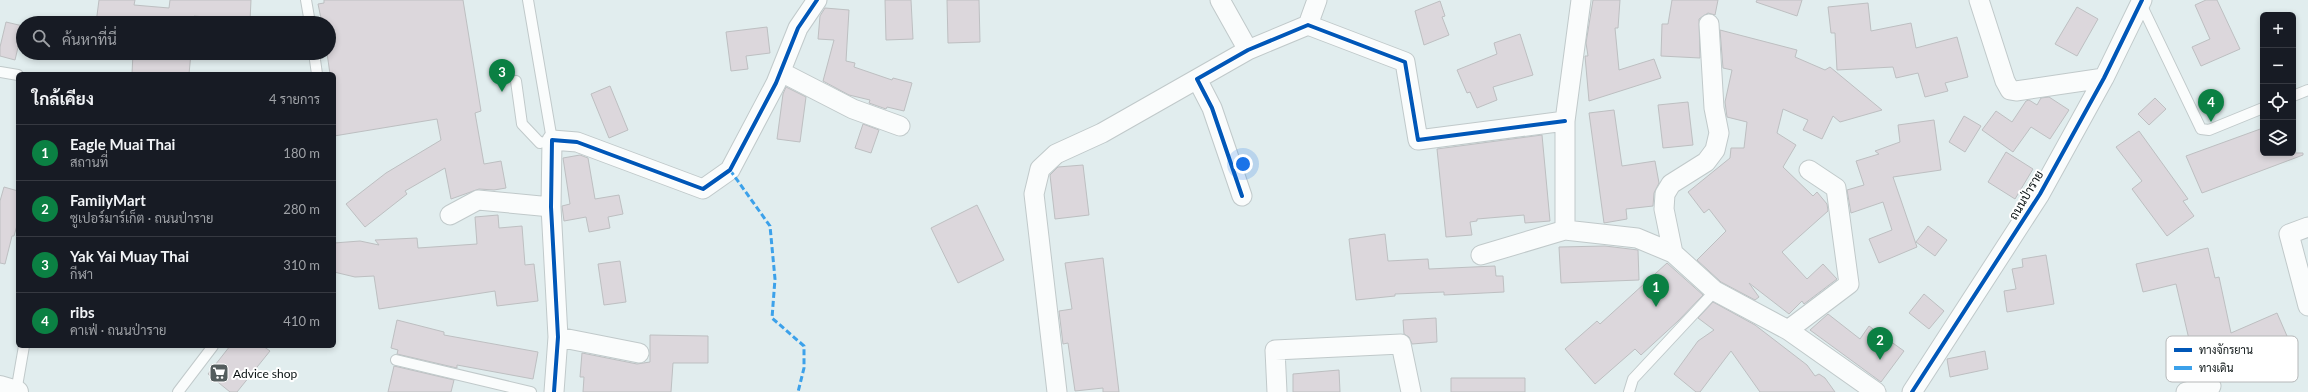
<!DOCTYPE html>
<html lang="th">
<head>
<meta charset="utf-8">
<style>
	:root { --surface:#171b24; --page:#20242c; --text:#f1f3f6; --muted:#9ea1a6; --line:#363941; --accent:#0b8043 }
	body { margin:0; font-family:Lato,Sarabun,sans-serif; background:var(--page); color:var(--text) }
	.controls { position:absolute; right:12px; top:12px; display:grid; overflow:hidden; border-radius:6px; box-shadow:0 2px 6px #0003 }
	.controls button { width:36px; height:36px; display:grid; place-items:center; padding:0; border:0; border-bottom:1px solid var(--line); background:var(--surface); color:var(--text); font:20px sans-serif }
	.you { position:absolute; left:1243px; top:164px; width:14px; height:14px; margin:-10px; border:3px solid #fff; border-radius:50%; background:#1a73e8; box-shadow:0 0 0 6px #1a73e833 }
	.badge { display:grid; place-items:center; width:26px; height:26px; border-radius:50%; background:var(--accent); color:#fff; font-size:13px; font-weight:700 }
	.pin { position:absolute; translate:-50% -33px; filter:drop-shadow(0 1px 2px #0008) }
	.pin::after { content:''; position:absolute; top:21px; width:14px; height:12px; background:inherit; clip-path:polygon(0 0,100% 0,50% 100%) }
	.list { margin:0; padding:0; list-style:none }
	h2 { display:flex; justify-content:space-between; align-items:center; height:52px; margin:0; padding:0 16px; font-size:17px }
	h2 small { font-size:13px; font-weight:400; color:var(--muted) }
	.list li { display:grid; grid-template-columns:26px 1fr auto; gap:12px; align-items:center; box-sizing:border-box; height:56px; padding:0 16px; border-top:1px solid var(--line) }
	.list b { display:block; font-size:15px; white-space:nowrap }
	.list p { margin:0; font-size:13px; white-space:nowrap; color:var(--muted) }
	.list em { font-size:13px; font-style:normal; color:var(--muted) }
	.icon { flex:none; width:22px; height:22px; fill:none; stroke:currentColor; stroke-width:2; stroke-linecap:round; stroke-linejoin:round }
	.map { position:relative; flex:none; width:2308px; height:392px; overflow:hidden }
	.search { position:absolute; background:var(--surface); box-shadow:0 2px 6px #0003; left:16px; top:16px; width:320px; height:44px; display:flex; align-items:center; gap:10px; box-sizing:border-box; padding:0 14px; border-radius:22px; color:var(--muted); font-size:15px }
	.panel { position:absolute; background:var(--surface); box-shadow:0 2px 6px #0003; left:16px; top:72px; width:320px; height:276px; border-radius:6px }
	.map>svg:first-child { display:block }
	.building { fill:#dcd7dc; stroke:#bdbfc1 }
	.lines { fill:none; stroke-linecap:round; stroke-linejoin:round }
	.lane-casing { stroke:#c0c9ca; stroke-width:12 }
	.street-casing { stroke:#c0c9ca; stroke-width:21 }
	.secondary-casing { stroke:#c0c9ca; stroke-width:24 }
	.lane { stroke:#fafcfc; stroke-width:10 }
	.street { stroke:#fafcfc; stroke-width:19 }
	.secondary { stroke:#fafcfc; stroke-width:22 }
	.quiet { stroke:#3ca1ea; stroke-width:3; stroke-dasharray:6 3; stroke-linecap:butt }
	.cycleway-casing { stroke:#fff; stroke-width:6 }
	.cycleway { stroke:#0057b8; stroke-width:4 }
	.labels { text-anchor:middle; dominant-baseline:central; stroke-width:4; stroke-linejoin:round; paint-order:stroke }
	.street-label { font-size:12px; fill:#081011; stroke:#fff }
	.poi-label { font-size:12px; fill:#081011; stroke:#fff; text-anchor:start }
	.key { fill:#fff; stroke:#b5b7b8; stroke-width:1 }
	.key-label { font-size:11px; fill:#081011 }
</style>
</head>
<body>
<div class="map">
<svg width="2308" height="392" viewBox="0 0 2308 392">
	<rect width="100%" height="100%" fill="#e1edee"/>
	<path class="building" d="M99 0H135L134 5 169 8 170 0H251L250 21 194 16 193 23H96Z
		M324 0H463L481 111 475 113 484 164 501 161 506 188 494 190 479 189 451 199 445 168 405 191 407 194 365 227 346 204 386 173 441 140 437 119 334 136V74H330L327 53H329V23H322L318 4 324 3Z
		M885 0H911L913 39 886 40Z
		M947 0H979L980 42 948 43Z
		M1593 0H1620L1618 28H1615L1619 70 1654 59 1661 78 1589 101 1585 56H1588L1586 43Z
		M1672 0H1718L1715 15 1708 13 1699 19 1700 58 1661 56 1662 24H1668Z
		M1757 0H1802L1797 16 1756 2Z
		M2206 0H2217L2240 49 2201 66 2192 47 2210 39 2195 5Z
		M1440 1 1445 16 1442 17 1449 35 1424 45 1415 11Z
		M1868 3 1871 31 1911 23 1916 48 1957 37 1968 77 1945 83 1948 91 1925 97 1918 73 1896 78 1893 67 1837 70 1835 33H1831L1828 7Z
		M2077 7 2098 19 2077 56 2055 44Z
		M825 8 849 10 846 61 855 63 854 67 892 80 893 78 912 83 904 111 887 107 886 109 869 103 870 100 849 95 823 81 834 40 818 39 820 16Z
		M6 22 23 26 15 60 0 56V47Z
		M767 27 770 53 746 56 748 69 731 71 726 32Z
		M1720 30 1797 50 1795 57 1825 70 1830 67 1882 110 1840 122 1833 116 1822 139 1803 130 1808 120 1783 109 1777 133 1796 145 1783 167 1813 196 1817 192 1827 204 1828 211 1782 252 1807 279 1823 264 1837 279 1804 304 1802 301 1789 314 1749 283 1759 297 1755 300 1721 282 1697 260 1726 231 1709 209 1704 213 1688 192 1730 158 1731 148H1744L1747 122 1727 117 1725 102 1732 70 1723 68Z
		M1520 34 1533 75 1493 87 1497 100 1477 108 1470 92 1467 93 1457 70 1497 54 1494 43Z
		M133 53H191L189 74H132Z
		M610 86 628 130 609 138 591 94Z
		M786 87 806 97 800 142 777 139 783 94Z
		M2049 97 2069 110 2050 139 2031 127 2013 152 1982 130 1996 111 2012 122 2026 101 2029 100 2037 105 2041 98Z
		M2155 98 2166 109 2149 125 2138 114Z
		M1688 102 1693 145 1663 148 1658 105Z
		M1614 110 1622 166 1655 161 1659 183 1654 193 1653 206 1626 209 1627 219 1604 223 1589 113Z
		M1964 116 1981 126 1965 152 1949 142Z
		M1934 120 1941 170 1893 177 1917 247 1879 263 1869 239 1892 230 1883 202 1851 213 1847 190 1864 185 1856 161 1879 154 1875 151 1900 142 1898 125Z
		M863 124 879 130 871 153 855 148Z
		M2263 128V153H2303V155L2202 193 2186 156Z
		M2139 131 2188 199 2183 201 2194 216 2167 236 2132 189 2142 181 2116 147Z
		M1542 135 1550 221 1525 223 1524 215 1477 219V221L1470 222 1472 235 1446 237 1437 149Z
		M2006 152 2033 169 2015 199 1988 182Z
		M580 155 588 158 595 199 619 195 623 214 608 217 610 228 589 232 586 217 564 221 562 206 570 204 563 158Z
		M1083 165 1089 215 1055 219 1050 175 1058 167Z
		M4 187 18 191V222L14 236H12L5 264 0 263V201Z
		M977 205 1004 260 958 283 931 228Z
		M498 215 499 228 522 226 525 265 534 264 538 301 497 306 495 291 379 309 374 276 355 277 334 272V243L360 241 379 245 375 240 417 238 418 248 477 244 475 217Z
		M1928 226 1947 240 1935 256 1916 242Z
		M1385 234 1388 261 1428 259 1429 269 1495 266 1496 276H1503L1504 292 1444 295V292L1395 294V296L1356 300 1349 239Z
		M1605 246 1638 250 1639 280 1561 283 1559 247Z
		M2208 248 2215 278 2219 277 2231 333 2277 313 2287 336 2277 340 2283 352 2252 366 2248 357 2196 369 2176 284 2143 292 2136 264Z
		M2046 255 2054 304 2007 312 2004 291 2016 289 2012 269 2023 267 2022 259Z
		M1103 258 1119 392H1103V388L1075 391 1068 343 1063 344 1059 311 1072 309 1065 263Z
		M620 261 626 302 604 305 598 264Z
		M1667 263 1703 295 1678 321 1641 355 1635 349 1595 384 1565 349 1597 321 1600 324Z
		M1924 294 1944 311 1929 329 1909 313Z
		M1713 302 1755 325 1807 365 1815 376 1819 374 1825 378 1835 392H1760L1731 351 1700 392H1696L1674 374 1698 341 1714 330 1698 318Z
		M1828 314 1860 339 1869 326 1904 351 1881 382 1810 330Z
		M1436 318 1437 342 1412 344 1409 337 1404 334 1403 320Z
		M397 320 444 332V335L538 352 533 379 457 365V368L397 354 398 350 391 348Z
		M650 335 708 336V363H673L671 392H583L584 377H580L582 353 637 364 650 362Z
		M230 346H263L270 351 237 392H230L208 374Z
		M1985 351 1988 369 1950 377 1947 359Z
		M394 366 454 380 451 392H388Z
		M1339 370 1340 392H1293V374Z
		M1451 378H1525V392H1451Z"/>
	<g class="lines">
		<g class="lane-casing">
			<path id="lane" d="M306 0 310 23
				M2141 4 2201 129 2209 130 2263 108
				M314 53 317 74
				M0 72 18 75
				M516 81 522 124 540 143 552 140 528 0
				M2293 96 2308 90
				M396 360 531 392
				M16 392 24 346
				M178 392 213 346
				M1629 392 1633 379 1715 291"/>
		</g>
		<g class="street-casing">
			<path id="street" d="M1220 0 1248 50
				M1979 0 2005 81 2010 90 2016 91 2104 78
				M1308 25 1317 0
				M781 72 853 109 900 126
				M1242 196 1212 108 1197 79 1248 50 1308 25 1405 62 1418 140 1565 121
				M450 215 478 200 551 207
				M2308 227 2289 234 2308 306
				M1565 230V121L1581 0
				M1673 253 1664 209 1665 194 1671 184 1706 162 1715 150 1719 133 1714 108 1709 24
				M1481 255 1565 230 1637 238 1673 253 1715 291 1788 330 1876 392
				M1788 330 1849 284 1836 188 1809 170
				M558 337 639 353
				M554 392 558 337 551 207 552 140 577 142 703 189 730 170 776 83 798 28 817 0
				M1057 392 1034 194 1040 169 1056 154 1102 133 1197 79
				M1277 392 1275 350 1401 344 1411 392
				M1912 392 2040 194 2104 78 2142 0
				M2186 392 2211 386"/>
		</g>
		<g class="secondary-casing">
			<path id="secondary" d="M0 387 17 392"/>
		</g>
		<use href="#lane" class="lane"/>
		<use href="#street" class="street"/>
		<use href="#secondary" class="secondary"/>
		<path class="quiet" d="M730 170 770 226 775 279 772 318 804 346V368L798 392"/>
		<g class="cycleway-casing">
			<path id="cycleway" d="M1242 196 1212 108 1197 79 1248 50 1308 25 1405 62 1418 140 1565 121
				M554 392 558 337 551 207 552 140 577 142 703 189 730 170 776 83 798 28 817 0
				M1912 392 2040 194 2104 78 2142 0"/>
		</g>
		<use href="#cycleway" class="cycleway"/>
	</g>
	<defs>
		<g id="supermarket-square" transform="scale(1)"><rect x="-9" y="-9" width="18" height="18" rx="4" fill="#545d5e" stroke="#fff"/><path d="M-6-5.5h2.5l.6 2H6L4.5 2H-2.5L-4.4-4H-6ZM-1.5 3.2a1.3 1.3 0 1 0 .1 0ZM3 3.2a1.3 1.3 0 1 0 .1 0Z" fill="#fff"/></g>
	</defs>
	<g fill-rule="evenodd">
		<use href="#supermarket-square" x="219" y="373"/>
	</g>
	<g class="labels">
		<g class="street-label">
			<text transform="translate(2026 195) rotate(-59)">ถนนป่าราย</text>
		</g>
		<g class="poi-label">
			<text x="233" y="373">Advice shop</text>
		</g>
	</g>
	<rect x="2166" y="336" width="132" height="46" rx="6" class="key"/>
	<rect x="2174" y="348" width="18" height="4" fill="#0057b8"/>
	<rect x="2174" y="366" width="18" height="4" fill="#3ca1ea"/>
	<g class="key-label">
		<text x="2199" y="354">ทางจักรยาน</text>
		<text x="2199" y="372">ทางเดิน</text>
	</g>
</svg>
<div class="controls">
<button>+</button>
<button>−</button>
<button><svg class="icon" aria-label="locate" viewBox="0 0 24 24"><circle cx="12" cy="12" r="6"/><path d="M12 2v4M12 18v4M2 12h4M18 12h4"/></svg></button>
<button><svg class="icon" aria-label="layers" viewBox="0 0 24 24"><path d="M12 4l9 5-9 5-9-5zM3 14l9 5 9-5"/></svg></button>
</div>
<div class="you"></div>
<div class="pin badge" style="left:1656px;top:307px">1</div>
<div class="pin badge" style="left:1880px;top:360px">2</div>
<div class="pin badge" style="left:502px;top:92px">3</div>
<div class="pin badge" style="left:2211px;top:122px">4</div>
<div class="search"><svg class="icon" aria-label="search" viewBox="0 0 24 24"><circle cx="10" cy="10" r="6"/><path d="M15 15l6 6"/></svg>ค้นหาที่นี่</div>
<section class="panel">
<h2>ใกล้เคียง<small>4 รายการ</small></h2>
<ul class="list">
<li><span class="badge">1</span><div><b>Eagle Muai Thai</b><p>สถานที่</p></div><em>180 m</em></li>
<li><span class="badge">2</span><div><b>FamilyMart</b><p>ซูเปอร์มาร์เก็ต · ถนนป่าราย</p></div><em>280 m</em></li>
<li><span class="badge">3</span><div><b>Yak Yai Muay Thai</b><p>กีฬา</p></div><em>310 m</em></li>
<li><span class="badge">4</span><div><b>ribs</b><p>คาเฟ่ · ถนนป่าราย</p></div><em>410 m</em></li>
</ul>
</section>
</div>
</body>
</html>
